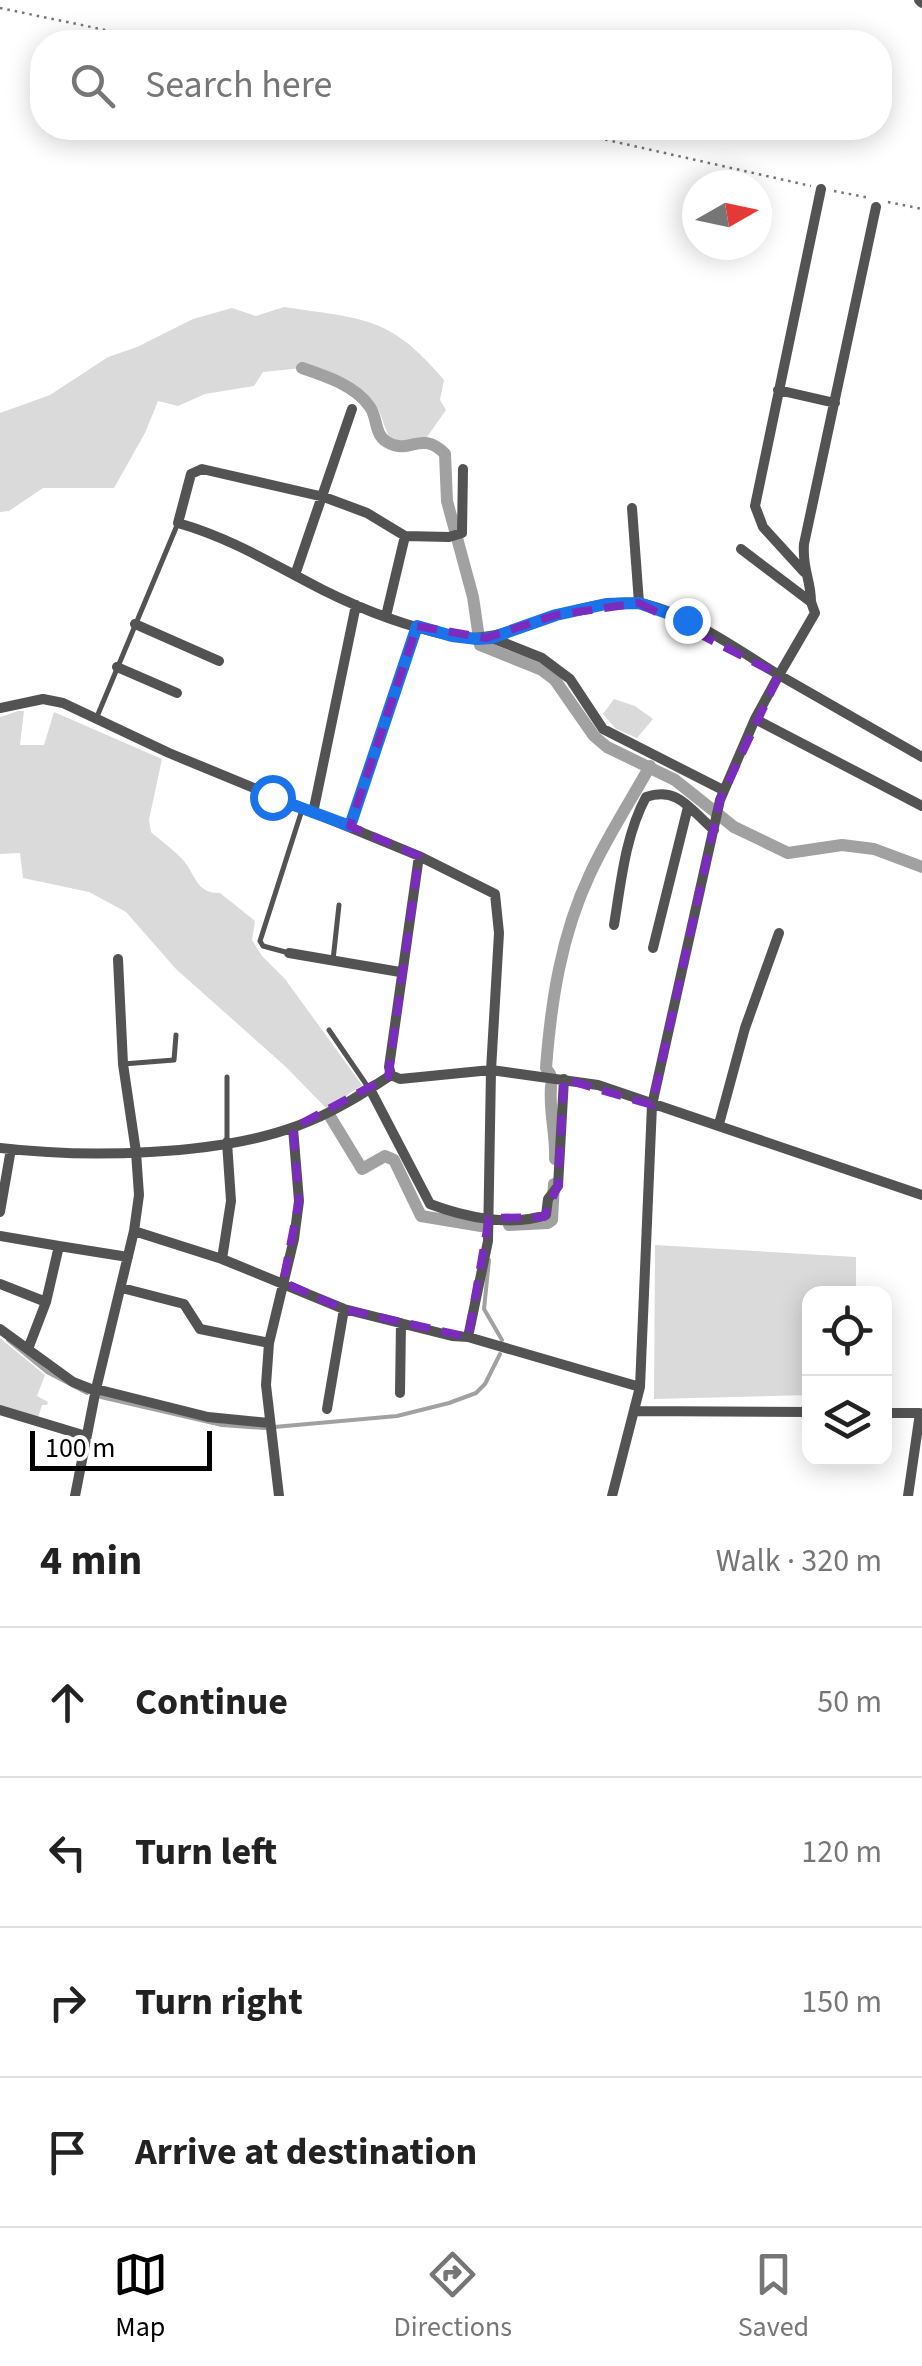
<!DOCTYPE html>
<html lang="en">
<head>
<meta charset="utf-8">
<style>
	:root { --surface:#fff; --page:#f6f6f6; --text:#222; --muted:#767676; --line:#e0e0e0; --accent:#000 }
	body { margin:0; font-family:"Source Sans 3",sans-serif; background:var(--page); color:var(--text) }
	.controls { position:absolute; right:30px; bottom:30px; display:grid; overflow:hidden; border-radius:20px; box-shadow:0 5px 25px #0003 }
	.controls button { width:90px; height:90px; display:grid; place-items:center; padding:0; border:0; border-bottom:2px solid var(--line); background:var(--surface); color:var(--text); font:50px sans-serif }
	.compass { position:absolute; left:682px; top:170px; width:90px; height:90px; border-radius:50%; background:var(--surface); box-shadow:0 5px 25px #0003; rotate:81deg }
	.scale { position:absolute; left:30px; bottom:25px; width:182px; box-sizing:border-box; padding-left:10px; border:5px solid #000; border-top:0; font-size:28px; line-height:35px; white-space:nowrap; color:#000; -webkit-text-stroke:8px #fff; paint-order:stroke }
	.stop { position:absolute; width:30px; height:30px; margin:-22px; border:8px solid #1a73e8; border-radius:50%; background:#fff }
	.stop.end { background:#1a73e8; border-color:#fff; box-shadow:0 2px 10px #0008 }
	.list { margin:0; padding:0; list-style:none }
	h2 { display:flex; justify-content:space-between; align-items:center; height:130px; margin:0; padding:0 40px; font-size:42px }
	h2 small { font-size:32px; font-weight:400; color:var(--muted) }
	.list li { display:grid; grid-template-columns:65px 1fr auto; gap:30px; align-items:center; box-sizing:border-box; height:150px; padding:0 40px; border-top:2px solid var(--line) }
	.list b { display:block; font-size:38px; white-space:nowrap }
	.list em { font-size:32px; font-style:normal; color:var(--muted) }
	.icon { flex:none; width:55px; height:55px; fill:none; stroke:currentColor; stroke-width:2; stroke-linecap:round; stroke-linejoin:round }
	.map { position:relative; flex:none; width:922px; height:1496px; overflow:hidden }
	.search { position:absolute; background:var(--surface); box-shadow:0 5px 25px #0003; left:30px; right:30px; top:30px; height:110px; display:flex; align-items:center; gap:25px; box-sizing:border-box; padding:0 35px; border-radius:40px; color:var(--muted); font-size:38px }
	.sheet { height:730px; background:var(--surface) }
	nav { display:flex; justify-content:space-around; align-items:center; box-sizing:border-box; height:140px; border-top:2px solid var(--line); background:var(--surface); font-size:28px; color:var(--muted) }
	nav a { display:grid; justify-items:center; gap:5px }
	nav .on { color:var(--accent) }
	.map>svg:first-child { display:block }
	.green { fill:#dadada }
	.lines { fill:none; stroke-linecap:round; stroke-linejoin:round }
	.stream { stroke:#a1a1a1; stroke-width:4 }
	.canal { stroke:#a1a1a1; stroke-width:12 }
	.path { stroke:#757575; stroke-width:2.5; stroke-dasharray:2.5 5; stroke-linecap:butt }
	.lane { stroke:#535353; stroke-width:5 }
	.street { stroke:#535353; stroke-width:10 }
	.route { stroke:#1a73e8; stroke-width:12 }
	.marked { fill:none; stroke:#7b2cbf; stroke-width:8; stroke-dasharray:20 12; stroke-linejoin:round }
</style>
</head>
<body>
<div class="map">
<svg width="922" height="1496" viewBox="0 0 922 1496">
	<rect width="100%" height="100%" fill="#fff"/>
	<path class="green" d="M284 307C362 319 390 315 444 380L440 400 446 410 427 437 405 442 390 438C384 428 383 418 378 409 365 384 328 373 303 365L302 368 263 372 254 386 205 394 178 406 158 401 145 433 114 488H43L9 511 0 512V413L50 395 108 357 137 347 193 319 232 308 256 316Z
		M614 699 635 706 653 719 637 738 616 729 603 714Z
		M18 711H24L20 745H44L54 712 162 759 149 820 151 832C161 841 174 850 184 861 196 876 197 894 220 893L255 921 252 940 262 956 285 979 362 1085 327 1109 286 1067 176 969 126 912 89 892 23 878 20 853 0 854V717Z
		M655 1245 856 1257V1293L810 1294 809 1395 654 1399Z
		M0 1338 45 1375 37 1396 48 1402 47 1405H42L38 1418 0 1406Z"/>
	<g class="lines">
		<path class="stream" d="M489 1260 484 1309 502 1340
			M8 1340 47 1372 87 1393
			M101 1397 222 1425 265 1428
			M274 1427 397 1416 449 1403 476 1393 485 1384 500 1354"/>
		<path class="canal" d="M302 368C326 376 356 386 370 407 378 419 374 434 387 442 409 456 421 429 445 454L447 501 473 597 480 645 542 670 555 680 594 736 607 747 675 780 734 827 788 853 842 845 874 849 922 867
			M550 1074 546 1068C551 1002 561 935 590 874 607 837 630 802 650 766
			M551 1086C549 1115 556 1132 555 1159
			M331 1118 362 1169 385 1156 394 1160 421 1216 481 1226
			M509 1225 548 1223 552 1220 554 1184"/>
		<path class="path" d="M0 8 163 42
			M554 128 811 186
			M834 191 870 198
			M888 202 922 209"/>
		<path class="lane" d="M96 719 178 523
			M289 953 263 946 260 941 302 810
			M333 960 339 905
			M329 1030 368 1087
			M123 1064 174 1060 176 1035
			M227 1142V1077"/>
		<path class="street" d="M919 0 922 3
			M778 390 835 403
			M463 469 462 533 449 537 405 536 367 513 324 497 202 469 191 474 178 523C231 538 274 565 323 590 363 610 408 627 452 636 489 644 520 626 554 616 579 609 611 600 637 603 678 607 743 653 779 675L815 613 811 602 741 549
			M632 508 639 603
			M804 572 763 527 755 506 821 189
			M295 575 352 409
			M811 602C811 579 802 570 804 544L876 207
			M386 616 405 536
			M135 624 219 661
			M492 638 542 658 570 679 603 729 723 790
			M117 667 177 693
			M0 708 43 699 63 703 169 753 419 856 495 894 499 933 491 1070 488 1241 468 1337
			M755 719 922 806
			M313 813 356 605
			M350 826 417 626
			M614 925C621 883 625 836 646 797 679 786 690 810 714 830
			M653 948 688 807
			M289 953 400 972
			M391 1075 389 1067 419 856
			M370 1089 430 1204C464 1217 511 1227 546 1215L548 1199 558 1186 564 1079
			M719 1124 745 1028 779 933
			M0 1148C85 1158 216 1156 297 1126 331 1114 361 1095 391 1075L400 1079 491 1070 598 1085 922 1195
			M0 1212 11 1149
			M134 1231 222 1259 344 1309 452 1336 468 1337 640 1387
			M0 1236 59 1246
			M222 1259 231 1201 227 1142
			M0 1284 46 1302
			M122 1288 184 1304 200 1329 269 1343
			M0 1329 73 1382 96 1391
			M28 1349 46 1302 59 1246 128 1257
			M96 1389 208 1417 269 1423
			M400 1393 401 1323
			M327 1409 344 1309
			M0 1410 86 1436
			M635 1411 810 1412
			M884 1413H920L908 1496
			M75 1496 96 1389 134 1231 139 1195 136 1152 123 1064 118 959
			M279 1496 266 1385 269 1343 294 1239 299 1201 293 1128
			M612 1496 640 1387 652 1105 720 800 755 719 779 675 922 757"/>
	</g>
	<g class="lines">
		<path class="route" d="M272 797 350 826 417 626 452 636 477 639 491 638 556 615 606 604 639 603 687 620"/>
	</g>
	<path class="marked" d="M639 603 779 675 720 800 652 1105 564 1079 558 1186 544 1217 489 1218 468 1337 344 1309 283 1282 299 1201 293 1128 388 1077 419 856 350 826 417 626 486 638 556 615Z"/>
</svg>
<div class="controls">
<button><svg class="icon" aria-label="locate" viewBox="0 0 24 24"><circle cx="12" cy="12" r="6"/><path d="M12 2v4M12 18v4M2 12h4M18 12h4"/></svg></button>
<button><svg class="icon" aria-label="layers" viewBox="0 0 24 24"><path d="M12 4l9 5-9 5-9-5zM3 14l9 5 9-5"/></svg></button>
</div>
<svg class="compass" viewBox="-18 -18 36 36"><path d="M0-13l5 13h-10z" fill="#e53935"/><path d="M0 13l5-13h-10z" fill="#767676"/></svg>
<div class="scale">100 m</div>
<div class="stop" style="left:272px;top:797px"></div>
<div class="stop end" style="left:687px;top:620px"></div>
<div class="search"><svg class="icon" aria-label="search" viewBox="0 0 24 24"><circle cx="10" cy="10" r="6"/><path d="M15 15l6 6"/></svg>Search here</div>
</div>
<section class="sheet">
<h2>4 min<small>Walk · 320 m</small></h2>
<ul class="list">
<li><svg class="icon" aria-label="ahead" viewBox="0 0 24 24"><path d="M12 20V5M6 11l6-6 6 6"/></svg><div><b>Continue</b></div><em>50 m</em></li>
<li><svg class="icon" aria-label="left" viewBox="0 0 24 24"><path d="M17 20v-9H6M10 6l-5 5 5 5"/></svg><div><b>Turn left</b></div><em>120 m</em></li>
<li><svg class="icon" aria-label="right" viewBox="0 0 24 24"><path d="M7 20v-9h11M14 6l5 5-5 5"/></svg><div><b>Turn right</b></div><em>150 m</em></li>
<li><svg class="icon" aria-label="arrive" viewBox="0 0 24 24"><path d="M6 21V4h12l-3 4 3 4H6"/></svg><div><b>Arrive at destination</b></div></li>
</ul>
</section>
<nav>
<a class="on"><svg class="icon" aria-label="map" viewBox="0 0 24 24"><path d="M3 6l6-2 6 2 6-2v14l-6 2-6-2-6 2zM9 4v14M15 6v14"/></svg>Map</a>
<a><svg class="icon" aria-label="directions" viewBox="0 0 24 24"><path d="M12 3l9 9-9 9-9-9zM9 14v-3h6M13 9l2 2-2 2"/></svg>Directions</a>
<a><svg class="icon" aria-label="saved" viewBox="0 0 24 24"><path d="M7 4h10v16l-5-4-5 4z"/></svg>Saved</a>
</nav>
</body>
</html>
